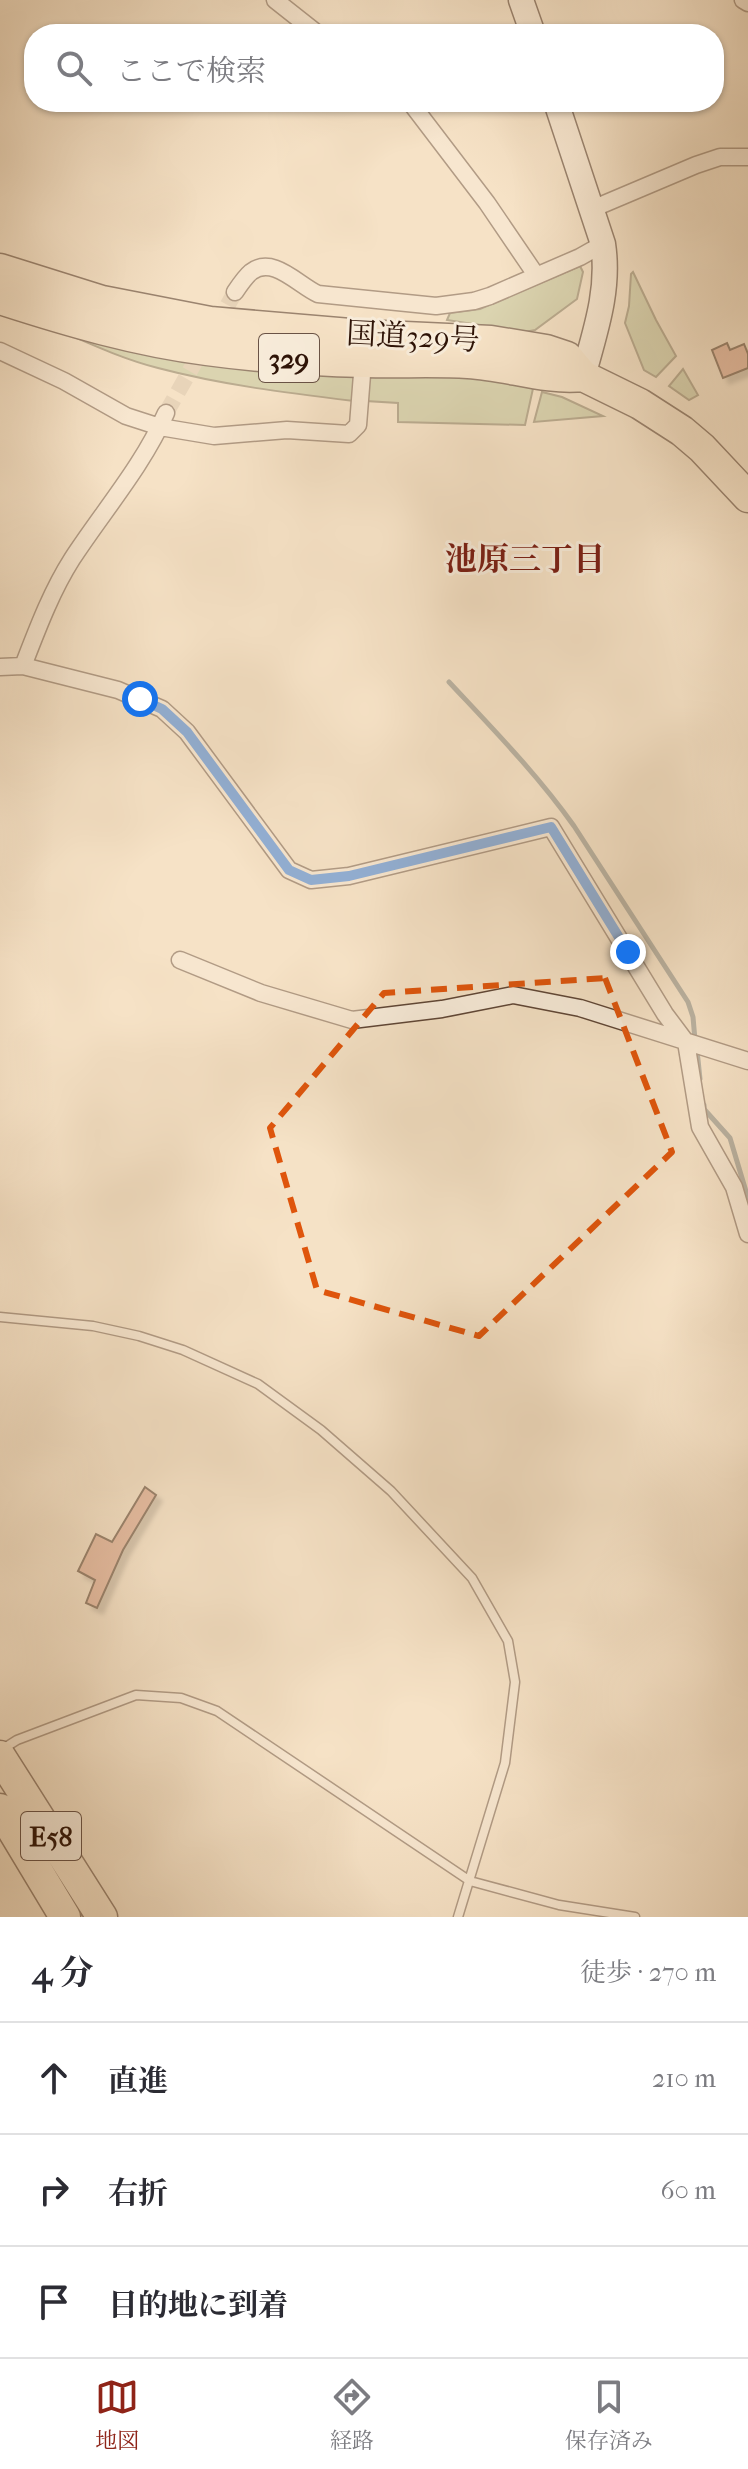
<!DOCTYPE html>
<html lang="ja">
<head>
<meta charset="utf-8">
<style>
	:root { --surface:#fff; --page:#f2f2f3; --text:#2b2b33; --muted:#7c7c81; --line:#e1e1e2; --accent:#8f2418 }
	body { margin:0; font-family:"IM FELL French Canon","Noto Serif JP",serif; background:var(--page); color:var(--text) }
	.stop { position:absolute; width:24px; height:24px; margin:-18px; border:6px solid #1a73e8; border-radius:50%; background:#fff }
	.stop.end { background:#1a73e8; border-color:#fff; box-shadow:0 2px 8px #0008 }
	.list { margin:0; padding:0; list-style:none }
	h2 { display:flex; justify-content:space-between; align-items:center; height:104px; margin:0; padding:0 32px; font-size:34px }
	h2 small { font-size:26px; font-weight:400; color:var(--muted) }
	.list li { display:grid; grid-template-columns:52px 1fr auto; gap:24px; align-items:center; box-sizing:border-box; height:112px; padding:0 32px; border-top:2px solid var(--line) }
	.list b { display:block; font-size:30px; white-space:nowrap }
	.list em { font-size:26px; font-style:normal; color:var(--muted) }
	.icon { flex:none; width:44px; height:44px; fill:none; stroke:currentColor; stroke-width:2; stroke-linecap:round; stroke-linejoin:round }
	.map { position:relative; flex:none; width:748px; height:1917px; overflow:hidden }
	.search { position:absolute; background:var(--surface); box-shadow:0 2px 6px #0004; left:24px; right:24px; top:24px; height:88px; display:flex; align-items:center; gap:20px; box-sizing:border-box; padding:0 28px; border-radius:32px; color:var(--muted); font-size:30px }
	.sheet { height:440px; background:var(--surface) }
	nav { display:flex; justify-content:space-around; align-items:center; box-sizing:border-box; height:112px; border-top:2px solid var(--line); background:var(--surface); font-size:22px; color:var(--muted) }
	nav a { display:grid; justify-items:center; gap:4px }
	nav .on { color:var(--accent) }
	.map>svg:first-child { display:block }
	.green { fill:#bac396; stroke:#746a4e; stroke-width:2 }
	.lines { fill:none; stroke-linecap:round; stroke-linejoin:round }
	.stream { stroke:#727874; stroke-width:5 }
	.building { fill:#d8957a; stroke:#2d1206; stroke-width:2; filter:url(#shadow) }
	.street-tunnel { stroke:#d7c3a9; stroke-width:16; stroke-dasharray:16 8; stroke-linecap:butt }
	.lane-casing { stroke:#5f4636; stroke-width:11 }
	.street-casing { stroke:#5f4636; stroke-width:19 }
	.secondary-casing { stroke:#2d1206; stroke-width:27 }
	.highway-casing { stroke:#2d1206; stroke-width:33 }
	.lane { stroke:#f8ecda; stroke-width:8 }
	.street { stroke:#f8ecda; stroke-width:16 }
	.secondary { stroke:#f8ecda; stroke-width:24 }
	.highway { stroke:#f5e2c6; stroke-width:30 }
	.route { stroke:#1a73e8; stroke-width:10 }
	.marked { fill:none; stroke:#df550c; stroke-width:6; stroke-dasharray:16 10; stroke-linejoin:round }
	.labels { text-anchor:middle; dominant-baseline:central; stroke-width:6; stroke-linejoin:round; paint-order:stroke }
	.shield { fill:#f8ecda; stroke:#6a5346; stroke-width:2 }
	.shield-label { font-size:28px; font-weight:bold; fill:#2d1206 }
	.street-label { font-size:30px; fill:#2d1206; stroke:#f8ecda }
	.neighbourhood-label { font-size:32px; font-weight:bold; fill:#7a1f14; stroke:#f8ecda }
</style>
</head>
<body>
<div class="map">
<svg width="748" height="1917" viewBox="0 0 748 1917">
	<defs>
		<filter id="shadow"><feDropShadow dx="6" dy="6" stdDeviation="2" flood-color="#0004"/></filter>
	</defs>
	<rect width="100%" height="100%" fill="#f5e2c6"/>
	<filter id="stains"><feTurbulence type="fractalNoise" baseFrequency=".0025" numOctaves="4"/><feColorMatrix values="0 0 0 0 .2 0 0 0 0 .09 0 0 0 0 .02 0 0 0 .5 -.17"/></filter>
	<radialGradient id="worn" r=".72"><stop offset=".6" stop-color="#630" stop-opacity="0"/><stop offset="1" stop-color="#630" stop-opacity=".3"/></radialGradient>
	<path class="green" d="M580 266 583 272 577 299 535 330 525 332 447 320 450 313 480 309Z
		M633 272 656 320 676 356 656 377 644 370 625 323 629 306 631 274Z
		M65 333 357 372 354 401C288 393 222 385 158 368 126 360 95 346 65 333Z
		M683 369 698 395 689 400 669 386Z
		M427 374 534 384 525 425 398 422V403L366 401 368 375Z
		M542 392 562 397 603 416 534 422Z"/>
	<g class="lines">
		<path class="stream" d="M449 682C492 728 537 774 574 826L688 1002 693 1017 695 1040
			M697 1050 700 1079
			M704 1105V1109L730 1138 748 1198"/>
	</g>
	<path class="building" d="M727 343 730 350 744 344 748 354V368L723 378 712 350Z
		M145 1487 156 1495 123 1550 97 1608 86 1603 95 1580 78 1571 96 1534 112 1542Z"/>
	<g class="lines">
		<path class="street-tunnel" d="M216 326 235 292
			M166 413 204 346"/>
		<g class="lane-casing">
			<path id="lane" d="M0 1317 93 1326 139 1336 183 1350 258 1384 321 1430 391 1491 472 1578 508 1641 515 1682 505 1763 458 1917
				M1 1750 17 1740 136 1695 181 1698 217 1711 470 1881 559 1905 635 1917"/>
		</g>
		<g class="street-casing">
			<path id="street" d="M275 0 318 34
				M743 0 748 3
				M410 102 487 203 536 275
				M592 209 696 165 720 157H748
				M235 292C239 286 245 277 251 272 273 255 298 285 318 294L436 306 474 301 490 296 580 257 603 244
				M0 351 64 381 126 416 160 427 214 436 287 430 349 434 358 425 363 362
				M23 666C37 630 51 592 72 559 104 510 142 467 166 413
				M0 667 23 666 118 690 162 709 187 732 289 870 311 880 349 876 551 827 665 1014 686 1042 700 1127 734 1187 748 1234
				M180 960 261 993 352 1020 442 1009 513 995 580 1008 748 1061"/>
		</g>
		<g class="secondary-casing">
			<path id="secondary" d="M521 0 533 34
				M556 102 603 244C610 290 595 332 583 376"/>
		</g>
		<g class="highway-casing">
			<path id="highway" d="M0 269 102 301 210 322 362 335 491 341 546 350 567 357 583 376 640 404 682 431 702 448 748 497
				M0 299C68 321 136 341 207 350 259 357 312 361 365 362 399 363 434 361 468 363 507 365 545 380 583 376
				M0 1756 102 1917
				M0 1809 65 1917"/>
		</g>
		<use href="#lane" class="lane"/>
		<use href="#street" class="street"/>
		<use href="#secondary" class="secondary"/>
		<use href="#highway" class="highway"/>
	</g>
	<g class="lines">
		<path class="route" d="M140 699 162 709 187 732 289 870 311 880 349 876 551 827 628 952"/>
	</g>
	<path d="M0 0H748V1917H0ZM605 978 672 1152 479 1336 317 1290 270 1128 384 993Z" fill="#f5e2c6" fill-opacity=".55" fill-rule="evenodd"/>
	<path class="marked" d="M605 978 672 1152 479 1336 317 1290 270 1128 384 993Z"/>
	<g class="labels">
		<g class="shield">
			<rect x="259" y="334" width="60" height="48" rx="6"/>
			<rect x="21" y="1812" width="60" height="48" rx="6"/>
		</g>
		<g class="shield-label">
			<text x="289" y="358">329</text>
			<text x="51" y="1836">E58</text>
		</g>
		<g class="street-label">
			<text transform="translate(413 337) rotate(3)">国道329号</text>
		</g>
		<g class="neighbourhood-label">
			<text x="525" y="559">池原三丁目</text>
		</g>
	</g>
	<rect width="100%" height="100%" filter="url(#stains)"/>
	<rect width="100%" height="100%" fill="url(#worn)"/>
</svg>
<div class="stop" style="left:140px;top:699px"></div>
<div class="stop end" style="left:628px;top:952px"></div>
<div class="search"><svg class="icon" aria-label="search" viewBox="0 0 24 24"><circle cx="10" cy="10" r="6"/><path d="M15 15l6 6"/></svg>ここで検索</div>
</div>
<section class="sheet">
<h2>4 分<small>徒歩 · 270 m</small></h2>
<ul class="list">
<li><svg class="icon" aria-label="ahead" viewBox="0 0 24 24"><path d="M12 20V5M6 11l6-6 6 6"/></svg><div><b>直進</b></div><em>210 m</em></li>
<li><svg class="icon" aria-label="right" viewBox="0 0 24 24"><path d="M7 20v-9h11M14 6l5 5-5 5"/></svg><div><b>右折</b></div><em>60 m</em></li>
<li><svg class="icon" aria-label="arrive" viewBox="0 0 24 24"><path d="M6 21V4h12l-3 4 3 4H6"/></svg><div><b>目的地に到着</b></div></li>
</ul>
</section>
<nav>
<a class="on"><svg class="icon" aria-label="map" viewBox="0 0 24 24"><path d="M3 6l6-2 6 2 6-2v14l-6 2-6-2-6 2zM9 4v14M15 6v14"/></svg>地図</a>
<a><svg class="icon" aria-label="directions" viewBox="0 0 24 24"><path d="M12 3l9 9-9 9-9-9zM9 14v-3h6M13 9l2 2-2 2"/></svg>経路</a>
<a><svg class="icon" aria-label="saved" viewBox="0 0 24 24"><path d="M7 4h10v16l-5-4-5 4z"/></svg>保存済み</a>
</nav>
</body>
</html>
